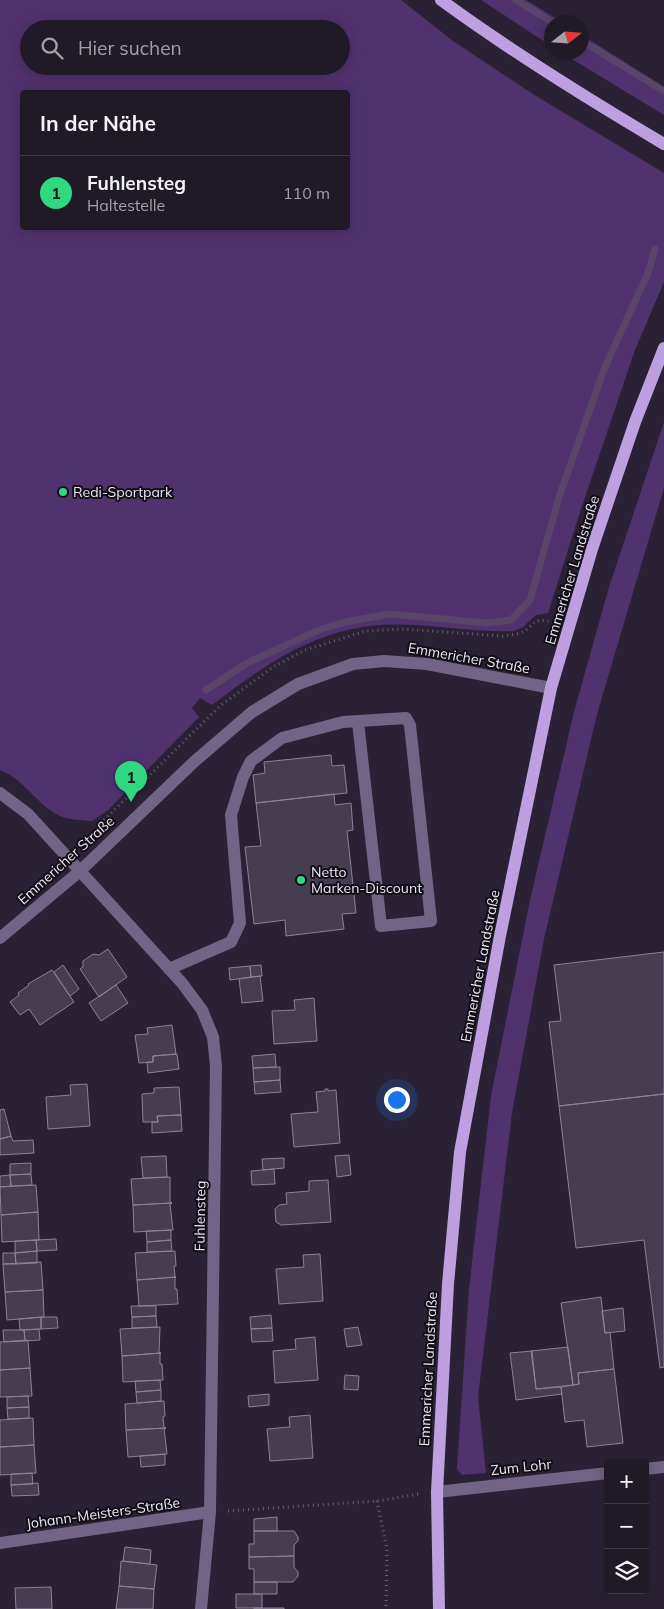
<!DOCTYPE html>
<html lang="de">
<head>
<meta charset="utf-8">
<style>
	:root { --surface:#201a27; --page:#28232f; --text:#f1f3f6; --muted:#a2a1a7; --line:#3d3844; --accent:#30d883 }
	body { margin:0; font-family:Mulish,sans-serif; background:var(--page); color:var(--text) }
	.controls { position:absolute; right:15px; bottom:15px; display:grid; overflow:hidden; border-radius:5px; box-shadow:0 2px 12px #0003 }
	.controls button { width:45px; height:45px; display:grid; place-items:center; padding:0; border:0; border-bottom:1px solid var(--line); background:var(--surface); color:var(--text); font:25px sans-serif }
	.compass { position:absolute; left:544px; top:15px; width:45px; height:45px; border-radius:50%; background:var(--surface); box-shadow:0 2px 12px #0003; rotate:73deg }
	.you { position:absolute; left:396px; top:1099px; width:18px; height:18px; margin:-12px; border:4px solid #fff; border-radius:50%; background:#1a73e8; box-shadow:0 0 0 8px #1a73e833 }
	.badge { display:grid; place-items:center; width:32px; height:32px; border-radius:50%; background:var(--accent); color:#111; font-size:16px; font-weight:700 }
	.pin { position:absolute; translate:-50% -41px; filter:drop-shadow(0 1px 2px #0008) }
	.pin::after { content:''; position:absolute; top:26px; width:18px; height:15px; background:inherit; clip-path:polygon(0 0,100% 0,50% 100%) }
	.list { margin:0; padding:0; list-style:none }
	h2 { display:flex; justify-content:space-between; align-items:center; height:65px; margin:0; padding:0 20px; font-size:21px }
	h2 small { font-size:16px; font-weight:400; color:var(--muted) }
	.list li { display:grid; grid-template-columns:32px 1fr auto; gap:15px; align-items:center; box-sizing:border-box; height:75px; padding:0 20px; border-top:1px solid var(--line) }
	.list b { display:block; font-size:19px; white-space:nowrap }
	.list p { margin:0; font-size:16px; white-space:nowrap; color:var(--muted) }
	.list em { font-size:16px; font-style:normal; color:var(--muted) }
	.icon { flex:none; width:28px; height:28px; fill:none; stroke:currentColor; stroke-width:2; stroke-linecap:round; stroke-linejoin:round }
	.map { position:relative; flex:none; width:664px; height:1609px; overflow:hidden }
	.search { position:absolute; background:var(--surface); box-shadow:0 2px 12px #0003; left:20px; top:20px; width:330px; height:55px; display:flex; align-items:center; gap:12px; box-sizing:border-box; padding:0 18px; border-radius:28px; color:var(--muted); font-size:19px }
	.panel { position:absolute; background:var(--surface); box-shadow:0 2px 12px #0003; left:20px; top:90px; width:330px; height:140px; border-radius:5px }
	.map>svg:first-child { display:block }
	.green { fill:#50326e; fill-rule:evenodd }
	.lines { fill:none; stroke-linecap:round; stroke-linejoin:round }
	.stream { stroke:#59456a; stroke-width:7 }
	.building { fill:#463d51; stroke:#8c8298 }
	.path { stroke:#676070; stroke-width:3; stroke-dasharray:1 4; stroke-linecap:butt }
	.minor { stroke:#726484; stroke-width:12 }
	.major { stroke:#bea0e2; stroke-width:12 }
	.poi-dot { fill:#30d883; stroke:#110e16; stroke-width:2 }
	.labels { text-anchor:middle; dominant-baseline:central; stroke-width:4; stroke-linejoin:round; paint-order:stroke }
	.poi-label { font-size:14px; fill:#ece7f3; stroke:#110e16; text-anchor:start }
	.street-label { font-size:14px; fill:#ece7f3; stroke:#110e16 }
</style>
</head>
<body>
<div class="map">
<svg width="664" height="1609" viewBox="0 0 664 1609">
	<rect width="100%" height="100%" fill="#2a2234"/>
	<path class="green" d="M0 0H401L453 41 536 96 664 173V282L635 350 581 509 548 613 536 615 523 627 514 631C467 633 418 620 370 626 307 634 261 668 212 705L200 698 192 708 199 717 107 811 92 821C82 820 69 820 60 816 37 805 24 779 0 770ZM29 29H341V66H29ZM22 92H348V228H22Z
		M481 0H526L562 22H552L551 46Z
		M582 35 664 87V115L562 53 582 52Z
		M664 422V488L597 714 544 939 512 1113 478 1397 486 1473 462 1475 457 1469 469 1289 491 1096 530 900 574 712 609 587Z"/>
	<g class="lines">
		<path class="stream" d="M516 0 552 22
			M582 41 664 91
			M206 690 247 663 319 630 345 622 390 614 487 623 511 620 530 600 560 494 605 367 648 273 655 249"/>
	</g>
	<path class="building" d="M331 755 332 766 344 765 347 793 256 803 253 775 265 773 264 762Z
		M334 794 335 805 351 803 353 830 347 831 356 913 342 914 344 929 286 936 285 920 254 924 245 847 261 846 256 803Z
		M108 949 127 977 99 997 80 969 83 967V961L93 954 99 955Z
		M664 952V1094L559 1106 549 1022 561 1021 554 965Z
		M63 965 79 989 70 996 54 972Z
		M261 965 262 976 251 977 250 966Z
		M250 966 251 977 230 980 229 968Z
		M52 970 74 1002 40 1025 29 1009 20 1015 10 1002 19 995 18 993 29 985 28 984Z
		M260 976 263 1001 242 1003 239 979Z
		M116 985 128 1003 101 1021 89 1003Z
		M314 998 317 1041 274 1044 272 1011 295 1010 294 1000Z
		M172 1025 176 1054 153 1056V1062L139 1063 135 1035 148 1034 147 1028Z
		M177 1054 179 1069 148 1073 147 1062H153V1056Z
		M275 1054 276 1067 253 1068 252 1056Z
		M280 1067V1080L254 1082 253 1068Z
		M280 1080 281 1092 255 1094 254 1082Z
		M87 1084 90 1126 48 1129 46 1097 71 1095 70 1085Z
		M179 1087 181 1115 157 1116 158 1122H143L142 1094 154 1093V1088Z
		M325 1089H328V1091L336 1090 340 1143 294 1147 291 1114 318 1112 316 1092 325 1091Z
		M664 1094V1367L660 1368 644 1240 576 1248 559 1106Z
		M4 1109 11 1136 0 1139V1110Z
		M181 1115 182 1131 152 1133V1122H158L157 1116Z
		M11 1136 13 1141 33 1140 34 1153 0 1155V1139Z
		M349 1155 351 1175 337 1177 335 1156Z
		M166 1156 167 1177 143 1178 141 1157Z
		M284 1158V1168L263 1170 262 1159Z
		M31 1163V1174L10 1175V1164Z
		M274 1169 275 1184 252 1185 251 1171Z
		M31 1174 32 1185 11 1186 10 1175Z
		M10 1175 11 1186 0 1187V1176Z
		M170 1177V1202L172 1203 133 1205 131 1179Z
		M328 1180 331 1222 281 1225 276 1222 275 1209 279 1205 287 1204 286 1193 309 1191V1181Z
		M36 1185 38 1212 1 1215 0 1187Z
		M172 1203 170 1204 173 1230 134 1232 133 1205Z
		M38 1212 39 1240 2 1242 1 1215Z
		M171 1230V1240L147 1242 146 1231Z
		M56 1239 57 1250 37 1251 36 1240Z
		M36 1240 37 1251 15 1253V1241Z
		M171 1240 172 1251 147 1252V1242Z
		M37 1251V1263L16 1264 15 1253Z
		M175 1251 176 1266H174L175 1277H176L137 1280 135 1253Z
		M3 1253H15L16 1264H3Z
		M320 1254 323 1301 279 1304 276 1269 304 1267 303 1255Z
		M41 1262 43 1290 5 1292 3 1264Z
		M176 1277 175 1278V1289H177L178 1304 139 1306 137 1280Z
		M43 1290 44 1317 7 1320 5 1292Z
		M601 1297 605 1333 610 1332 614 1369 578 1373 579 1384 573 1385 561 1303Z
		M131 1306H156V1316L132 1317Z
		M623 1308 625 1331 605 1333 602 1311Z
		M271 1315 272 1328 251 1329 250 1317Z
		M156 1316 157 1327 132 1328V1317Z
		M41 1317H57L58 1328 41 1329Z
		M41 1317V1329L20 1330 19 1319Z
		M160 1327 159 1353H161L122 1356 120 1329Z
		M358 1327 362 1345 347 1347 344 1329Z
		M272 1328 273 1341 252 1342 251 1329Z
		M39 1329 40 1340 25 1341 24 1330Z
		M3 1330H24L25 1341 4 1342Z
		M315 1337 318 1380 275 1383 273 1351 296 1349 295 1339Z
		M28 1340 30 1368 0 1370V1342Z
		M568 1347 573 1385 536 1389 531 1351Z
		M532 1351 536 1389 561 1387 562 1394 516 1400 510 1353Z
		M161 1353 160 1354V1364H162L163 1380 123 1382 122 1356Z
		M30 1368 32 1396 0 1397V1370Z
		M614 1369 623 1443 587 1447 584 1420 565 1422 561 1387 579 1384 578 1373Z
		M345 1375 359 1376 358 1390 344 1389Z
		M160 1380 161 1390 136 1392 135 1381Z
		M161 1390V1401L137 1403 136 1392Z
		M269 1394V1405L249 1407 248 1396Z
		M28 1396 29 1407 7 1408V1397Z
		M164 1401 165 1416 163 1417 164 1427 166 1428 126 1430 125 1404Z
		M29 1407V1418L8 1419 7 1408Z
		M310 1415 313 1458 270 1461 267 1429 290 1427 289 1417Z
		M33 1418 34 1445 0 1447V1420Z
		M164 1428 167 1454 128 1457 126 1430 166 1428Z
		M34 1445 36 1473 0 1475V1447Z
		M165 1454V1465L141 1467 140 1456Z
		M32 1473 33 1484 11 1485V1474Z
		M38 1483 39 1495 12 1496 11 1485Z
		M277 1517V1531H254V1519Z
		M254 1531H294L298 1537V1541L294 1545V1556L249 1557V1544H254Z
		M125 1547 151 1550 150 1564 123 1561Z
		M294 1556V1567L298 1572V1576L293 1582H254V1569H249V1557Z
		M121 1561 157 1565 154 1589 119 1586Z
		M254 1582H277V1594H254Z
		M119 1586 154 1589 153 1609H116Z
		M51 1587 52 1609H16L15 1588Z
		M236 1594H262V1608H236Z
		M254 1608H284V1609H254Z"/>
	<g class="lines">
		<path class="path" d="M104 820 220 706 273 667 305 650 366 631 402 629 503 636C509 635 515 635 520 633 537 626 529 617 553 622
			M78 844 89 835
			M377 1501 387 1550 386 1609
			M228 1511 377 1501 419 1494"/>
		<path class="minor" d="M0 793 28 814 182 983 202 1010 213 1037 216 1066 210 1512 201 1609
			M0 938 80 871 195 761 252 712 298 684 353 664 384 661 427 664 551 688
			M169 969 231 942 240 923 231 815 243 777 251 761 282 738 343 722 406 718 410 725 431 921 381 926 358 722
			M645 1469 664 1467
			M437 1492 608 1473
			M0 1543 210 1512"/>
		<path class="major" d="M441 0C512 52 588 99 664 144
			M439 1609 437 1492 448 1284 460 1152 500 936 551 688 592 549 635 422 664 348"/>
	</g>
	<g class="poi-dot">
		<circle cx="63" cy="492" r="5"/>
		<circle cx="301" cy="880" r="5"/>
	</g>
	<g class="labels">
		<g class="poi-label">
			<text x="73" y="492">Redi-Sportpark</text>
			<text x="311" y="872">Netto<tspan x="311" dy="16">Marken-Discount</tspan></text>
		</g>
		<g class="street-label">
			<text transform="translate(572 570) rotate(-73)">Emmericher Landstraße</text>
			<text transform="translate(469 658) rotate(10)">Emmericher Straße</text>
			<text transform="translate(66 860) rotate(-42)">Emmericher Straße</text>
			<text transform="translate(480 966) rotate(-79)">Emmericher Landstraße</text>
			<text transform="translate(200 1216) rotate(-89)">Fuhlensteg</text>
			<text transform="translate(428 1369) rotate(-87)">Emmericher Landstraße</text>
			<text transform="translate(521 1467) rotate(-6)">Zum Lohr</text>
			<text transform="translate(103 1513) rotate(-8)">Johann-Meisters-Straße</text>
		</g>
	</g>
</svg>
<div class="controls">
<button>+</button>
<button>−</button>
<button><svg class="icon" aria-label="layers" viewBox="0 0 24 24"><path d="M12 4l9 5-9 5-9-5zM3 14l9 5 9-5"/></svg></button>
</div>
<svg class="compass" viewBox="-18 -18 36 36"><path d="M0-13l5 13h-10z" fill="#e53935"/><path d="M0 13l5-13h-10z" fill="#a2a1a7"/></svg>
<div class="you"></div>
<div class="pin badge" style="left:131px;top:802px">1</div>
<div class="search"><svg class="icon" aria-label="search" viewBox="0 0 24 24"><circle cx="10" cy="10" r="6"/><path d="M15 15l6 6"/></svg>Hier suchen</div>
<section class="panel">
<h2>In der Nähe<small></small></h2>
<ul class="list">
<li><span class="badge">1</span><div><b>Fuhlensteg</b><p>Haltestelle</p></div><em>110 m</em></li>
</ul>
</section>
</div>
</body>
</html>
